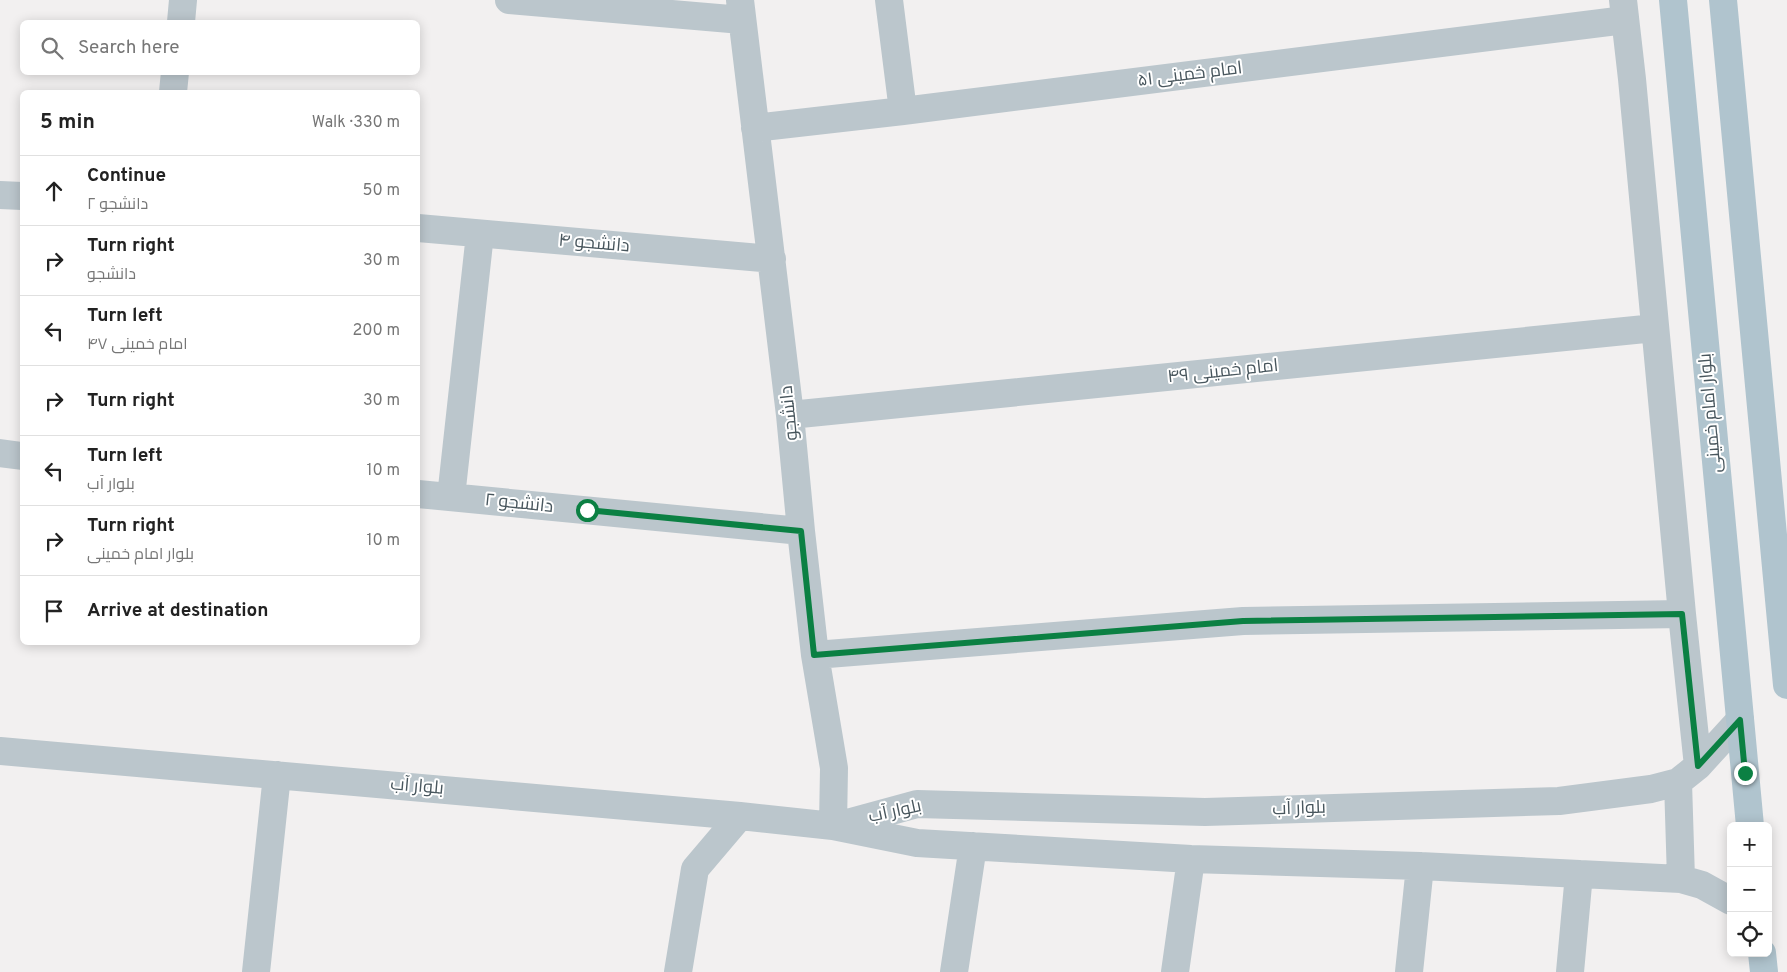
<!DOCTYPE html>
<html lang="en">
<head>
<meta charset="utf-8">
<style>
	:root { --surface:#fff; --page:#f6f6f6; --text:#222; --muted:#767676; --line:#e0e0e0 }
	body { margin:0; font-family:Overpass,Cairo,sans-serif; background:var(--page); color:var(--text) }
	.controls { position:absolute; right:15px; bottom:15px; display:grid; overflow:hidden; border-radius:8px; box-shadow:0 2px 12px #0003 }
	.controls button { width:45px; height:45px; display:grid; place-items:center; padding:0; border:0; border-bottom:1px solid var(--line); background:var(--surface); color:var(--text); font:25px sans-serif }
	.stop { position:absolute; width:15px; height:15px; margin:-11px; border:4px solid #0b8043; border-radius:50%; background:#fff }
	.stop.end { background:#0b8043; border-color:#fff; box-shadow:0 1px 5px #0008 }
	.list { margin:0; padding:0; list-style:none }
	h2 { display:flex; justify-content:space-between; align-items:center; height:65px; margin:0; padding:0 20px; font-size:21px }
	h2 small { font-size:16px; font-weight:400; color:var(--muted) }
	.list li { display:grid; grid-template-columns:32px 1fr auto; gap:15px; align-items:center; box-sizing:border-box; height:70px; padding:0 20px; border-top:1px solid var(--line) }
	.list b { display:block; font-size:19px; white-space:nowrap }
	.list p { margin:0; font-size:16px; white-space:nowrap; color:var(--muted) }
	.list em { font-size:16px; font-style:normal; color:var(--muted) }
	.icon { flex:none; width:28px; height:28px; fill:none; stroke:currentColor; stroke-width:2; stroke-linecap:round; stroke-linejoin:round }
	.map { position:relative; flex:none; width:1787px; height:972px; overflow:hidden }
	.search { position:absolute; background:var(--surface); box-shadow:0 2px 12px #0003; left:20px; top:20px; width:400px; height:55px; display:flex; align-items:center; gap:12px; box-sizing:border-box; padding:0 18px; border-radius:8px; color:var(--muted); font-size:19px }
	.panel { position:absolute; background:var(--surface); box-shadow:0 2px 12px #0003; left:20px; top:90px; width:400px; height:555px; border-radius:8px }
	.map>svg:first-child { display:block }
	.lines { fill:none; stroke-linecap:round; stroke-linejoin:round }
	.minor { stroke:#bbc6cc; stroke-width:28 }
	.major { stroke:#b0c4ce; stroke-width:28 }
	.route { stroke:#0b8043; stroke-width:6 }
	.labels { text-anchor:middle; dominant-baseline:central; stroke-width:4; stroke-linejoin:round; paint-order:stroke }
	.street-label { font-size:18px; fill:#48565d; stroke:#fff }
</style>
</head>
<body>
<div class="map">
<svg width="1787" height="972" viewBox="0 0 1787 972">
	<rect width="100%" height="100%" fill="#f2f0f0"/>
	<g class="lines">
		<path class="minor" d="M509 0 742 20
			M740 0 790 415 801 531 815 655 834 768 833 826
			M889 0 903 111
			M1623 0 1632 79 1682 614 1698 766
			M181 22 183 0
			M173 92 175 72
			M755 128 903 111 1625 20
			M0 195 22 196
			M418 228 772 259
			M790 415 1655 328
			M0 453 22 456
			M418 494 801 531
			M451 497 480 234
			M815 655 1243 621 1682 614
			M0 751 740 816 833 826 917 843 1191 859 1420 866 1681 879 1702 885 1731 901
			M1678 782 1681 879
			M840 825 917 804 1205 812 1559 801 1651 789 1678 782 1698 766 1740 720
			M256 972 277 775
			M678 972 695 869 740 816
			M954 972 973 846
			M1175 972 1191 859
			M1409 972 1420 866
			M1570 972 1579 874"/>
		<path class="major" d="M1673 0 1750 826
			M1723 0 1787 685
			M1762 953 1764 972"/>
	</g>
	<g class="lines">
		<path class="route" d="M587 510 801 531 814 655 1243 621 1682 614 1698 766 1740 720 1745 773"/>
	</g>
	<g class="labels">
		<g class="street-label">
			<text transform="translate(1190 75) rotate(-7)">امام خمینی ۵۱</text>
			<text transform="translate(594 244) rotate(5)">دانشجو ۴</text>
			<text transform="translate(1223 372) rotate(-6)">امام خمینی ۴۹</text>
			<text transform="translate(790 413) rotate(-96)">دانشجو</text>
			<text transform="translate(1711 413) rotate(-95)">بلوار امام خمینی</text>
			<text transform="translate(519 504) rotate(6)">دانشجو ۲</text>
			<text transform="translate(417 787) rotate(5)">بلوار آب</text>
			<text transform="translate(1299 809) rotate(-2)">بلوار آب</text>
			<text transform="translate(895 812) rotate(-12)">بلوار آب</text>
		</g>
	</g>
</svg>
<div class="controls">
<button>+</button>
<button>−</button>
<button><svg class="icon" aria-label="locate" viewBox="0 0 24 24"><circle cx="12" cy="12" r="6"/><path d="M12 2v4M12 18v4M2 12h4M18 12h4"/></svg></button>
</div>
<div class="stop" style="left:587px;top:510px"></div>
<div class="stop end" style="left:1745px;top:773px"></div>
<div class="search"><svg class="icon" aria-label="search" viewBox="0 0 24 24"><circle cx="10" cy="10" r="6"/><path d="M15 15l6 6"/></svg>Search here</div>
<section class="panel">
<h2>5 min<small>Walk · 330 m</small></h2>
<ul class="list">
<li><svg class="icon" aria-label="ahead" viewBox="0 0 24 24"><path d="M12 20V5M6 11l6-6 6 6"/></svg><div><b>Continue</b><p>دانشجو ۲</p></div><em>50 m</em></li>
<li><svg class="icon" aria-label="right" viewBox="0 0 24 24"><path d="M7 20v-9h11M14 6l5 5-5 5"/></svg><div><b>Turn right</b><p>دانشجو</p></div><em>30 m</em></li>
<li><svg class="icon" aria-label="left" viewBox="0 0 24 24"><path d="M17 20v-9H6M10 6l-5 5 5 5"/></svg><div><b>Turn left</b><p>امام خمینی ۴۷</p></div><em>200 m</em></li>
<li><svg class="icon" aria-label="right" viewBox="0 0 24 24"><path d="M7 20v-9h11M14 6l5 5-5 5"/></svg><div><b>Turn right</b></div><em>30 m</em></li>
<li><svg class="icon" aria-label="left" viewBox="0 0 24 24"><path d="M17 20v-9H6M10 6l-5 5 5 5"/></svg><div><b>Turn left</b><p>بلوار آب</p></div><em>10 m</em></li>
<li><svg class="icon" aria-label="right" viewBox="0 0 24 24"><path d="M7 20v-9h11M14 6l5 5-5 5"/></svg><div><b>Turn right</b><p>بلوار امام خمینی</p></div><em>10 m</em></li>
<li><svg class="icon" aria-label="arrive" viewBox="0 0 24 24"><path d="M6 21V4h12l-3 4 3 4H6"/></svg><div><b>Arrive at destination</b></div></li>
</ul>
</section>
</div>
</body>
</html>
